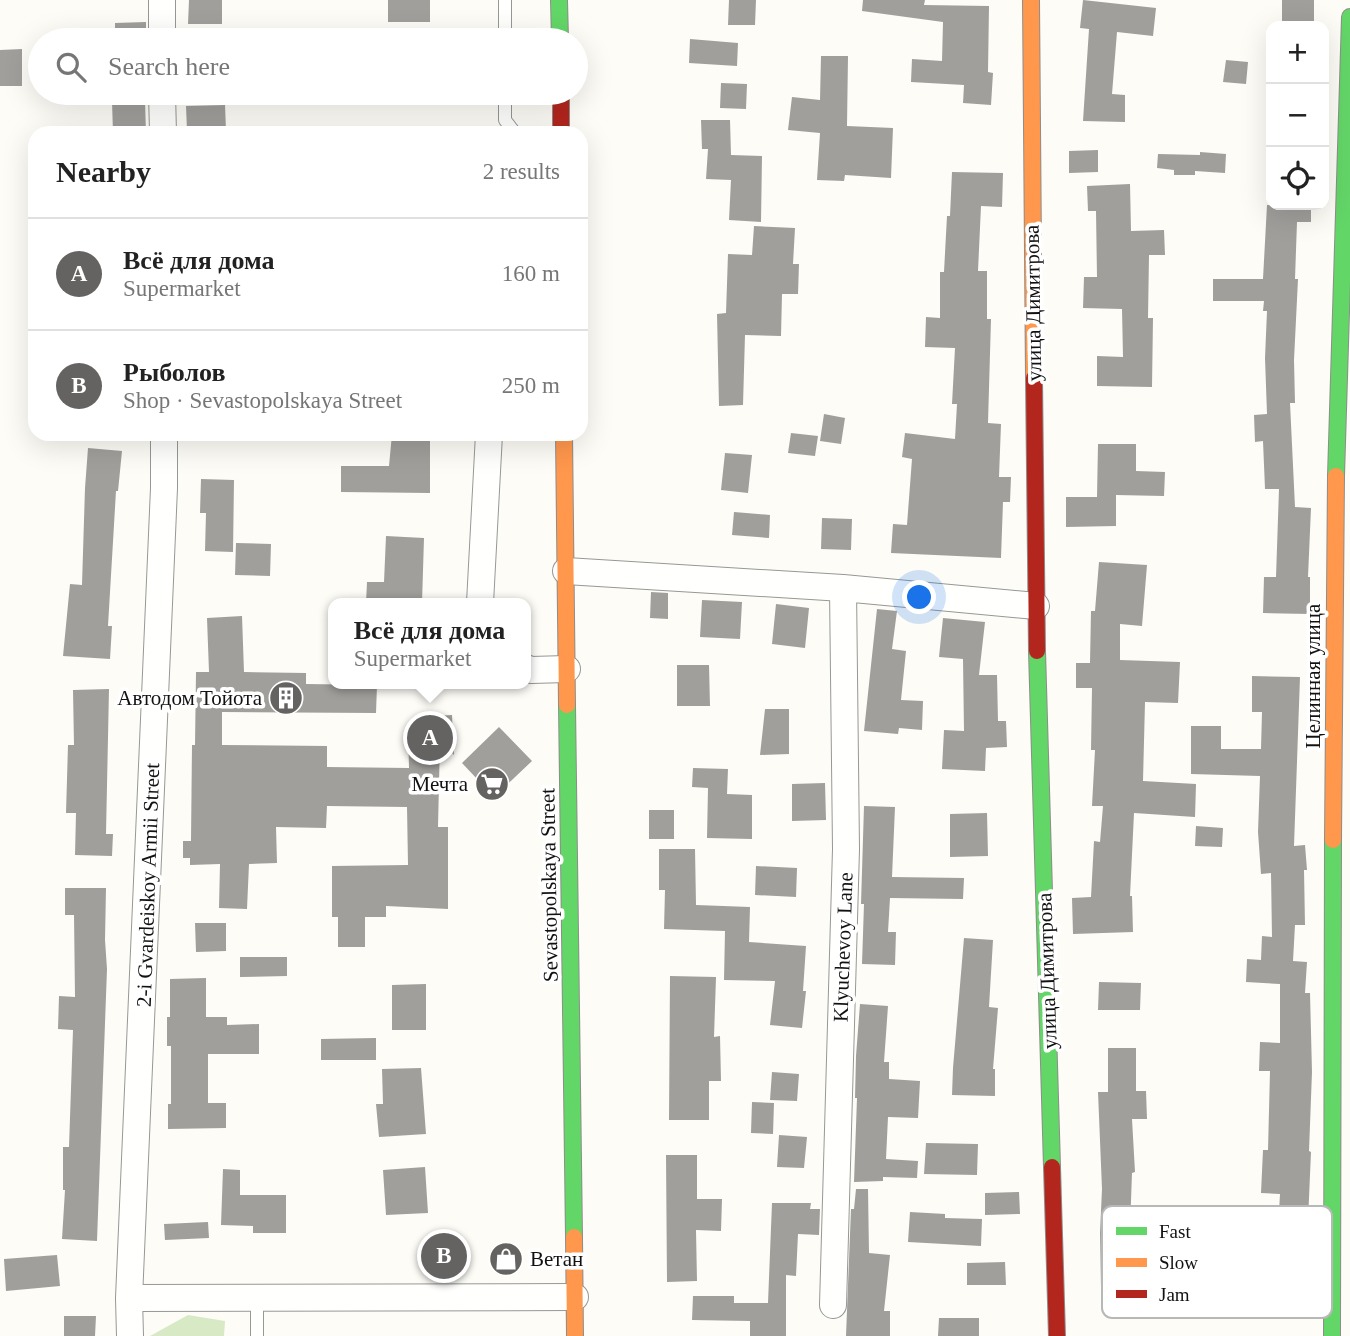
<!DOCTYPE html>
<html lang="en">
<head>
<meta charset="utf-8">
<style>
	:root { --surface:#fff; --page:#f2f2f2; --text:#222; --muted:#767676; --line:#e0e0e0; --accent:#646362 }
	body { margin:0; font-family:Georgia,serif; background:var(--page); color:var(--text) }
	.controls { position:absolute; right:21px; top:21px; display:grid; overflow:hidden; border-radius:14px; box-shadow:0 7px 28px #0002 }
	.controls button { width:63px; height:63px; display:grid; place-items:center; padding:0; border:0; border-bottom:2px solid var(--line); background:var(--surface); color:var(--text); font:35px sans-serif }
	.you { position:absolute; left:920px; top:598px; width:24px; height:24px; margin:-18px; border:5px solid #fff; border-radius:50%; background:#1a73e8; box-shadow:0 0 0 10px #1a73e833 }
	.badge { display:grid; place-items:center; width:46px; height:46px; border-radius:50%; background:var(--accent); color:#fff; font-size:23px; font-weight:700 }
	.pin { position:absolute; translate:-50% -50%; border:4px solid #fff; box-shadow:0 2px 7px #0006 }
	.popup { position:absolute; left:328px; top:598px; width:203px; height:91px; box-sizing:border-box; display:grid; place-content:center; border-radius:14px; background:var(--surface); filter:drop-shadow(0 2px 5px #0005); font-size:23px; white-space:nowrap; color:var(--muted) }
	.popup b { font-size:26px; color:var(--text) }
	.popup::after { content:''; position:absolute; left:50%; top:100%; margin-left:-14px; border:14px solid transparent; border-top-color:var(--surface) }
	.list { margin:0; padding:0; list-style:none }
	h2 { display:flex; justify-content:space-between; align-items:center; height:91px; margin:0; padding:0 28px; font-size:30px }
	h2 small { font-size:23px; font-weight:400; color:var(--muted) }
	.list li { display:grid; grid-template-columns:46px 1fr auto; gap:21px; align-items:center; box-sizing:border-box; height:112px; padding:0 28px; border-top:2px solid var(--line) }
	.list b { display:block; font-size:26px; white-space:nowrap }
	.list p { margin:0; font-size:23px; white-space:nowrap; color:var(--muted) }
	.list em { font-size:23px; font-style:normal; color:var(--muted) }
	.icon { flex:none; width:38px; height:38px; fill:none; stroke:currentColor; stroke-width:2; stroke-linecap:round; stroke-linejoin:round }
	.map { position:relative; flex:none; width:1350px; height:1336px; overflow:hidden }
	.search { position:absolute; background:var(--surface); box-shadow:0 7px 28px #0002; left:28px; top:28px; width:560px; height:77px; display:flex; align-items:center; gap:18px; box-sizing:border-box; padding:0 24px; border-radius:38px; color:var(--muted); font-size:26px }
	.panel { position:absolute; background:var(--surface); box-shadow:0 7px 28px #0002; left:28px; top:126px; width:560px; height:315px; border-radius:21px }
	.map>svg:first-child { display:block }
	.forest { fill:#d8eac5 }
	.building { fill:#a19f9c }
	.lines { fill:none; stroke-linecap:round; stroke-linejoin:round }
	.lane-casing { stroke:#979795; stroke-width:14 }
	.street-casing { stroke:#979795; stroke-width:28 }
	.fast-casing { stroke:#8e8d8b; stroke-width:18 }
	.slow-casing { stroke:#8e8d8b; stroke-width:18 }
	.jam-casing { stroke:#8e8d8b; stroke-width:18 }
	.lane { stroke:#fffffe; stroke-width:12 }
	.street { stroke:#fffffe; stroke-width:26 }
	.fast { stroke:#63d668; stroke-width:16 }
	.slow { stroke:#ff974d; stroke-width:16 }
	.jam { stroke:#b3261e; stroke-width:16 }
	.labels { text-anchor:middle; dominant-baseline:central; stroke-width:7; stroke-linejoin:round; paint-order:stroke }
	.street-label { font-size:21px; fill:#111; stroke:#fff }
	.poi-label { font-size:21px; fill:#111; stroke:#fff; text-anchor:end }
	.key { fill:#fff; stroke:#b8b8b8; stroke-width:2 }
	.key-label { font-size:19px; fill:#111 }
</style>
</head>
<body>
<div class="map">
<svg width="1350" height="1336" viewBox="0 0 1350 1336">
	<rect width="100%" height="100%" fill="#fdfcf7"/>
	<path class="forest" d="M188 1315 225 1321 224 1336H150Z"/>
	<path class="building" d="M189 0H222V24H188Z
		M388 0H430V22H388Z
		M729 0H756L755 25H728Z
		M863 0H925L924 5 989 6 988 72 993 73 991 105 963 103 964 85 911 82 912 59 942 61 943 22 862 11Z
		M1083 0 1156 8 1153 36 1117 32 1112 94 1125 95V122L1083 121 1089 29 1080 28Z
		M1282 0H1314V26H1282Z
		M146 22V40H115V23Z
		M690 39 738 43 737 66 689 63Z
		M22 49V86H0V50Z
		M821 56H848L847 126 893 128 891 178 845 175 844 181 817 180 820 133 788 130 792 97 820 100Z
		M1226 60 1248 62 1246 84 1223 82Z
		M721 83 747 84 746 109 720 108Z
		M112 101H145L146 133H113Z
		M225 105 226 130 187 131 186 106Z
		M701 120H730L731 155 762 156 761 222 729 220 731 180 706 179 708 149H702Z
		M1098 150V172L1069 173V151Z
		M1200 152 1226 154 1225 173 1195 171V175H1174V170L1157 168 1158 154 1200 155Z
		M952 172 1003 173 1002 207 981 206 978 271H987V319H991L988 423 1001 424 999 477H1011L1010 502H1003L1001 558 891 553 893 524 907 525 912 459 902 457 905 433 955 439 957 404H952L955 348 925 347 926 317 940 318V272H944L947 216H950Z
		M1130 184 1131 231 1164 230 1165 255H1149L1148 318H1153L1152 387 1097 386V356L1123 357 1122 309 1083 308 1084 277H1097L1096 211H1088L1087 186Z
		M1267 205H1311V222H1297L1295 279H1298L1294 360 1295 403H1290L1295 507 1311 508 1308 577H1310V614L1263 613 1264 577H1276L1279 489H1265L1263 441 1255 442 1254 415 1267 414 1265 358 1267 311H1263L1264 301H1213V279H1263Z
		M754 226 795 228 793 264H799L798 294H782L781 336 745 335 743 405 719 406 717 314 726 313 728 254 752 255Z
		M824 414 845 418 841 444 820 441Z
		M791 433 818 436 815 456 788 453Z
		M392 434H430V493L341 492V466H389Z
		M1098 444H1136V471L1165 472 1164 496 1116 495V526L1066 527V497H1097Z
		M88 448 122 451 118 491H116L108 626H112L110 659 63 656 70 584 82 585 85 488Z
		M725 453 752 455 748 493 721 490Z
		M201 479 234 480 233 552 205 551 206 513H200Z
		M734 512 770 515 769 538 732 535Z
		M822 518 852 519 851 550 821 549Z
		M386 536 424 538 422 603H366L367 582H384Z
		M236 543 271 544 270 576 235 575Z
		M1099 562 1147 565 1142 626 1120 624V660L1180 662 1178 703 1145 702 1143 781 1196 784 1195 817 1134 813 1130 896H1132L1133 932 1073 934 1072 898 1091 897 1094 841 1100 842 1103 806H1092L1095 750H1091L1092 688H1076V663H1090L1091 611H1095Z
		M651 592 668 593V619L650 618Z
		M702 600 742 602 740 639 700 637Z
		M776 604 809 608 805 648 772 644Z
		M877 609 897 611 892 649 906 651 901 700 923 701 922 730 899 728 898 734 864 731Z
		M242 616 244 672 306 673V684L377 685 376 713 222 712V745L327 746V767L409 768 408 726 433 725V716L452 715 454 755 440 741 438 827H448V909L386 906V917H365V947H338V917H332V866L408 865 407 807 327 806 326 828 276 827 277 863 249 864 247 909 219 908 220 864 190 865V858H183V841H191L192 745H195L196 672H209L207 618Z
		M943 618 985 622 979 675H997L998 721H1006L1007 747 986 748 985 771 942 769 944 730 964 731 963 659 939 657Z
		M677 665H709L710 706H677Z
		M1252 676 1300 677 1294 846 1305 845 1307 870H1304L1305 925H1295L1293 961 1307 962 1305 993H1310L1312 1072 1309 1151 1311 1152 1304 1312 1269 1310 1272 1266H1264L1265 1247 1277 1248 1280 1194 1261 1193 1263 1150H1268L1270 1071H1259L1260 1042 1280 1043V984L1246 982 1247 959 1261 960 1262 936 1272 937 1271 873 1261 874 1258 832 1260 776 1191 774V726H1221V749H1261L1262 712H1252Z
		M109 689 106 834H113L112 856 75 855 76 813H66L68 745H74L73 690Z
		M765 709H789V754L760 755Z
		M499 727 532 761 494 797 462 763Z
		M693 768 728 769 727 794 752 795V839L707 838 708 788 692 787Z
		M825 783 826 820 792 821V784Z
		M864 806 895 807 892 877 964 878 963 899 890 898 888 932H896L895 965 862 964 864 904H861Z
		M649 810H674V839H649Z
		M987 813 988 856 950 857V814Z
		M1196 826 1223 828 1222 847 1195 846Z
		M659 849H695L696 905 750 907 749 942 806 946 803 991H806L802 1028 770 1025 775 981 724 980 725 931 664 929 665 890H659Z
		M756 866 797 868 796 897 755 895Z
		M65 888H106L105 940 107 969 97 1241 62 1239 65 1190H63V1147H69L73 1030 58 1029 59 996 75 997 74 915H65Z
		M195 923H226V951L196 952Z
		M964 938 993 940 989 1007 998 1008 993 1069H995V1096L952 1095 953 1068Z
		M240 957H287V976L240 977Z
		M670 976 716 977 714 1037 720 1036 721 1081H709V1120H669Z
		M206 978V1017H227V1025L259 1024V1054H208V1103H226V1128L168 1129V1104H171V1046H167V1017H170V979Z
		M1099 982 1141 983 1140 1010H1098Z
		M426 984V1030H392V985Z
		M860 1004 888 1006 884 1062H889V1079L920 1081 918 1118 888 1117 886 1159 918 1161 917 1178 883 1177V1181L854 1182 857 1098H855L856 1056Z
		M376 1038V1060H321V1039Z
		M1108 1048H1136V1091H1146L1147 1119H1132L1135 1172 1132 1173 1129 1256H1151V1286L1101 1287 1100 1233 1102 1189 1098 1092H1108Z
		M421 1068 426 1134 379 1137 376 1104H383L382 1069Z
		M772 1072 799 1074 797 1101 770 1100Z
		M752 1102 774 1103 773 1134 751 1133Z
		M779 1135 807 1137 804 1168 777 1167Z
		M926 1143 978 1144 977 1175 924 1174Z
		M666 1155H697V1199H722L721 1231 696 1230 697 1281 667 1282Z
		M425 1167 428 1213 386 1215 383 1170Z
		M223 1169 240 1170V1195H286V1233H253V1226L221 1225Z
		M856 1189H868L869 1253 890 1255 884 1311H890V1336H846L851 1209H854Z
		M1019 1192 1020 1214 985 1215V1193Z
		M772 1203H811L810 1209H820L819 1235 798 1234 796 1276 786 1275V1336H750V1321L692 1320 693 1296H734V1303H768Z
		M910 1212 945 1214V1218L982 1219 981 1246 908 1242Z
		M208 1222 209 1238 165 1240 164 1224Z
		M57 1255 60 1286 6 1291 4 1259Z
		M1005 1262 1006 1285H967V1263Z
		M64 1316H96L95 1336H64Z
		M939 1318H979V1336H938Z"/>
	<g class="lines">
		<g class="lane-casing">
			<path id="lane" d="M505 40V0
				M505 93V120L515 133
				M257 1297V1336"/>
		</g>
		<g class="street-casing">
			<path id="street" d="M162 0V40
				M162 93 163 133
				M566 571 843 588 1036 606
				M480 603 489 434
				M526 668 531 670 567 669
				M129 1298 575 1297
				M833 1305 846 849 843 588
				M130 1336 129 1298 164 488V434"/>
		</g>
		<g class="fast-casing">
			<path id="fast" d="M559 0 560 40
				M1336 476 1350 17
				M1037 651 1052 1167
				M567 705 574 1237
				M1332 1336 1333 840"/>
		</g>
		<g class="slow-casing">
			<path id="slow" d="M1031 0 1034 378
				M564 434 567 705
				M1333 840 1336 476
				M574 1237 575 1336"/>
		</g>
		<g class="jam-casing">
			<path id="jam" d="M561 93V133
				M1034 378 1037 651
				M1052 1167 1057 1336"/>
		</g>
		<use href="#lane" class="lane"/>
		<use href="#street" class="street"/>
		<use href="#fast" class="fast"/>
		<use href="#slow" class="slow"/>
		<use href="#jam" class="jam"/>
	</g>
	<defs>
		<g id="building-disc" transform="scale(1.75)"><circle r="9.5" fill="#646362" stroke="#fff"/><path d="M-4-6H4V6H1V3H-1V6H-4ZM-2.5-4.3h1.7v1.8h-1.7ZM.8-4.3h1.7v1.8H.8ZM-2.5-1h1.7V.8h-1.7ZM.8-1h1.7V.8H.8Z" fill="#fff"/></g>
		<g id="supermarket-disc" transform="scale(1.75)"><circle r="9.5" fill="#646362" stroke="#fff"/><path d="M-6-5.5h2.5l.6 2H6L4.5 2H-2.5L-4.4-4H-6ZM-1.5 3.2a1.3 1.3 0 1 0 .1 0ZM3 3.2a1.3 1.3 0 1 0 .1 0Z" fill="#fff"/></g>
		<g id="shop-disc" transform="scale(1.75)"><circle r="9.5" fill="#646362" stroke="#fff"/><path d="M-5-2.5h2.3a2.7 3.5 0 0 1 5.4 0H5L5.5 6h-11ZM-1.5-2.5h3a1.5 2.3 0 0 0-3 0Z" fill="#fff"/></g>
	</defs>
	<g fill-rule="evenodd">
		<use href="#building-disc" x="286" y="698"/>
		<use href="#supermarket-disc" x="492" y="784"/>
		<use href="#shop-disc" x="506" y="1259"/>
	</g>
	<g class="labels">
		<g class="street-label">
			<text transform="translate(1033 303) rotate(-91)">улица Димитрова</text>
			<text transform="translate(1313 676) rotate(-90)">Целинная улица</text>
			<text transform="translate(148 885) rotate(-88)">2-i Gvardeiskoy Armii Street</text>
			<text transform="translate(549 885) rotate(-91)">Sevastopolskaya Street</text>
			<text transform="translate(843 947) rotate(-88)">Klyuchevoy Lane</text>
			<text transform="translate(1047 971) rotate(-92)">улица Димитрова</text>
		</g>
		<g class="poi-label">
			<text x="262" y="698">Автодом Тойота</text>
			<text x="468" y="784">Мечта</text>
			<text x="530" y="1259" text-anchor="start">Ветан</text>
		</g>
	</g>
	<rect x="1102" y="1206" width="230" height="112" rx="10" class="key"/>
	<rect x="1116" y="1227" width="31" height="8" fill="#63d668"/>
	<rect x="1116" y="1258" width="31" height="9" fill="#ff974d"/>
	<rect x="1116" y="1290" width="31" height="8" fill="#b3261e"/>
	<g class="key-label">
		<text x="1159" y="1238">Fast</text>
		<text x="1159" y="1269">Slow</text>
		<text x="1159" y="1301">Jam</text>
	</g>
</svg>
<div class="controls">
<button>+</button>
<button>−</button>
<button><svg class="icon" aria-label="locate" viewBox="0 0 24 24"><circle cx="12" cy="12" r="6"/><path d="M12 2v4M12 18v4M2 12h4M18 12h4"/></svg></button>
</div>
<div class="you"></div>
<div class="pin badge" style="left:430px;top:738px">A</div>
<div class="popup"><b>Всё для дома</b>Supermarket</div>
<div class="pin badge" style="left:444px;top:1256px">B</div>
<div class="search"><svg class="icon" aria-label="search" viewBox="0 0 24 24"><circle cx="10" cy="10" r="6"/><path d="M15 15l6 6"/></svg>Search here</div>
<section class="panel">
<h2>Nearby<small>2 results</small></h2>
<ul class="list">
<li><span class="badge">A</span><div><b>Всё для дома</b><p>Supermarket</p></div><em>160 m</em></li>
<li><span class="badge">B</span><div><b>Рыболов</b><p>Shop · Sevastopolskaya Street</p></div><em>250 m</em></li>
</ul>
</section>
</div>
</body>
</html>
